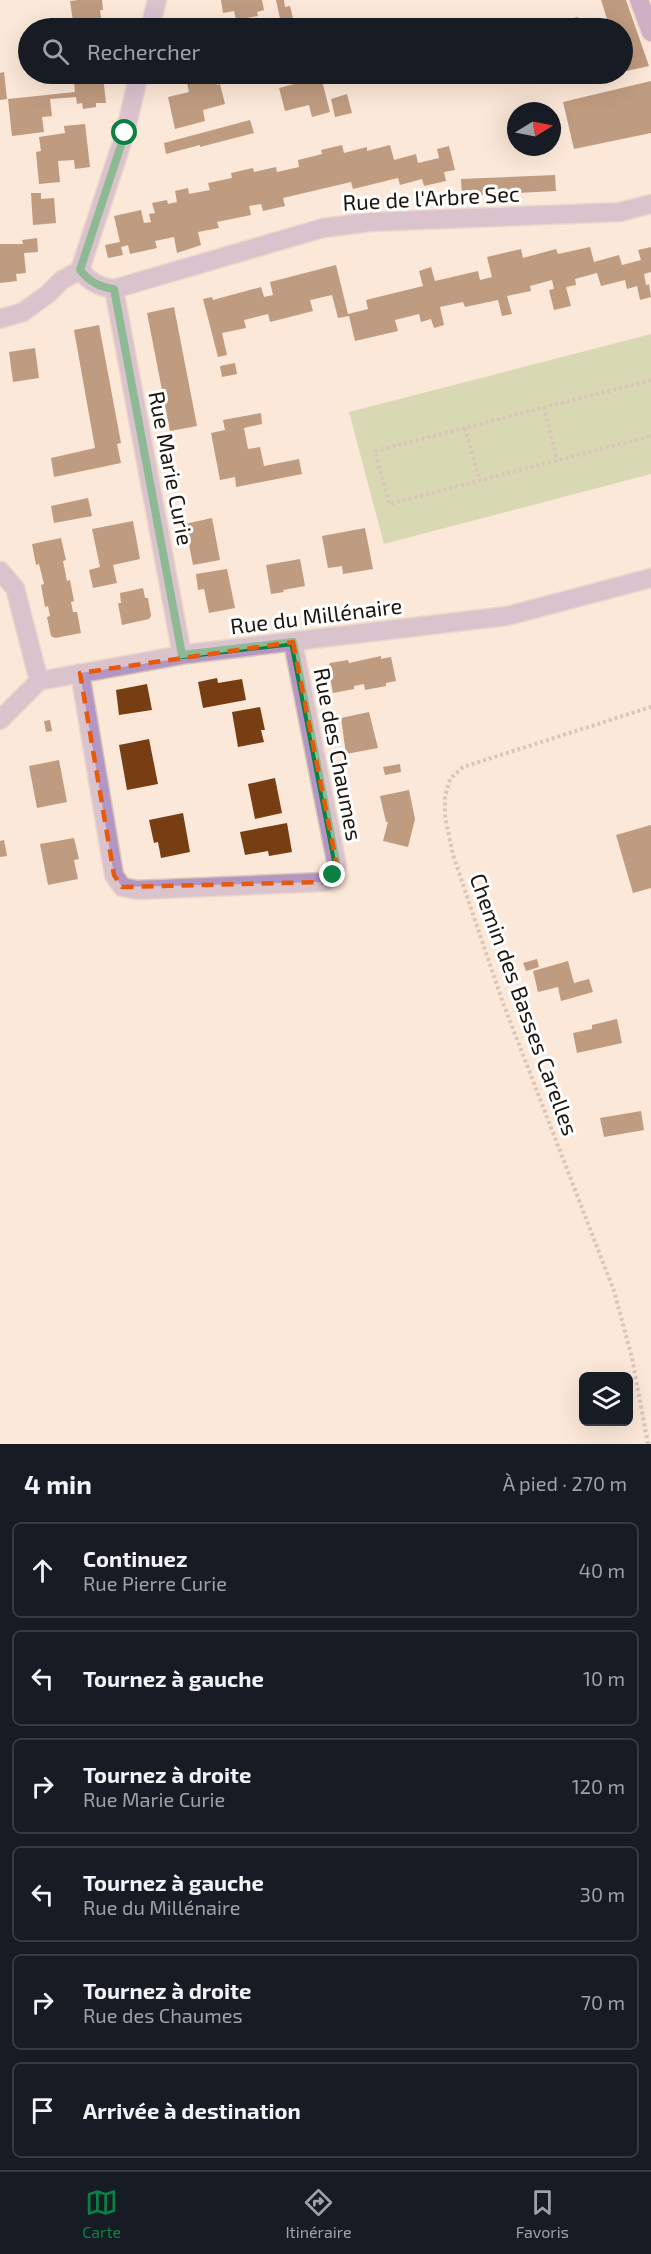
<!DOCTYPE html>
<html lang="fr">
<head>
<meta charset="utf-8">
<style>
	:root { --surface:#171b24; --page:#242831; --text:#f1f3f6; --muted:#9ea1a6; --line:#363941; --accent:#0b8043 }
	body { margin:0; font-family:"Exo 2",sans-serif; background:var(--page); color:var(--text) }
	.controls { position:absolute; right:18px; bottom:18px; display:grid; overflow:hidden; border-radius:9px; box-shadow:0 6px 24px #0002 }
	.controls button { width:54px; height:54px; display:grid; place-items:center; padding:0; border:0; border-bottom:2px solid var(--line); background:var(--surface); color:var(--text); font:30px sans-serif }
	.compass { position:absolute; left:507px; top:102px; width:54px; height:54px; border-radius:50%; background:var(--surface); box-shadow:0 6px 24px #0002; rotate:80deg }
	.stop { position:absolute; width:18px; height:18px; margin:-14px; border:4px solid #0b8043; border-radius:50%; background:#fff }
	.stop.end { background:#0b8043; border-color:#fff; box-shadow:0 2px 6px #0008 }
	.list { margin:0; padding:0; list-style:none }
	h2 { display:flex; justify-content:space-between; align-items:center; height:78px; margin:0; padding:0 24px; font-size:26px }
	h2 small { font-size:20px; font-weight:400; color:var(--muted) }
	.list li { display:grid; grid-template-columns:39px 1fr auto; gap:18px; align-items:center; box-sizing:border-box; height:96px; margin:0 12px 12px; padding:0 12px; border:2px solid var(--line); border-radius:9px }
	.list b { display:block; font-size:22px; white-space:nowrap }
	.list p { margin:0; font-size:20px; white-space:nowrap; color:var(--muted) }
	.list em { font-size:20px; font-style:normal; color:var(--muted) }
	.icon { flex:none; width:33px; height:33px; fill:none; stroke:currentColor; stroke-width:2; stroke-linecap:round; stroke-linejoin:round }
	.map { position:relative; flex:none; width:651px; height:1444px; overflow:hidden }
	.search { position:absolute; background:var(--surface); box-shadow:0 6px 24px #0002; left:18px; right:18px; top:18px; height:66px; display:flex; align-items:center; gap:15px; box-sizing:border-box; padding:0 21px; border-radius:33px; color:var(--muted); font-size:22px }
	.sheet { height:726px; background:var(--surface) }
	nav { display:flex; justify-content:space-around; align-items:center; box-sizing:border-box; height:84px; border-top:2px solid var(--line); background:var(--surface); font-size:16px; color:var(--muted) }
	nav a { display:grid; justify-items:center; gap:3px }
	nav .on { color:var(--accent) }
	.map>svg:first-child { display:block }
	.green { fill:#aec886 }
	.building { fill:#763e12 }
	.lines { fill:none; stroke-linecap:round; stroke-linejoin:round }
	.street-casing { stroke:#d7c6b8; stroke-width:21 }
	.secondary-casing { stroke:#d7c6b8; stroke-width:21 }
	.path { stroke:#ae9f92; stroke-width:4; stroke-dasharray:3 3; stroke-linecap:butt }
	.street { stroke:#b397c2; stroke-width:18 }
	.secondary { stroke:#976cac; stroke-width:18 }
	.route { stroke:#0b8043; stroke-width:8 }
	.marked { fill:none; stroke:#e8590c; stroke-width:4.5; stroke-dasharray:12 8; stroke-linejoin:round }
	.labels { text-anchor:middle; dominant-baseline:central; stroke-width:6; stroke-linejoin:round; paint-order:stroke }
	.street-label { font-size:22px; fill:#1c140d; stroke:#fff }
</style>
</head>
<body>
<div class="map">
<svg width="651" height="1444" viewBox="0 0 651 1444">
	<rect width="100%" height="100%" fill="#fbe8d8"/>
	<path class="green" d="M651 334V474L384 544 349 412Z"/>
	<path class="building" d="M78 0H102L103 10H100L102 24 95 25V28H74L70 1Z
		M221 0H262L264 10 257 12 258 16 236 20 234 11 223 13Z
		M276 0H284L285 7 290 6 295 27 282 28Z
		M601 0H626L649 66 622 72V28H555V22L578 17 579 26 607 19Z
		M4 72 7 99 0 100V73Z
		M73 74H114L103 76 106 103H96V107L83 109 82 103 77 104 76 97 50 99 52 116 42 117 44 132 12 136 8 99 75 92Z
		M185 74H215L217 85 220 84 225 104 203 110 205 121 175 129 168 97 189 92Z
		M555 74H570L556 78Z
		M587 74H615L588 81Z
		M321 77 330 112 312 117 309 105 285 111 279 88Z
		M651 81V133L574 149 563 102Z
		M347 94 352 113 335 117 331 99Z
		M250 120 254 133 200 147V145L166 154 164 143Z
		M85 124 90 167 75 169 74 160 58 161 60 182 39 184 36 152 41 151 39 137 65 133 64 126Z
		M342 145 344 153 367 147V151L390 145 394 160 416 154 418 163 439 158 437 149 449 146 455 170 444 172 446 181 424 186 422 179 400 185 398 178 353 189 351 182 283 198 285 206 263 211 261 204 249 206 251 215 217 222 219 228 198 232 201 245 177 253 174 237 155 241 157 248 130 254 128 245 121 247 123 255 108 258 105 245 120 242 114 216 141 210 144 223 151 222 149 214 155 213 152 203 167 200 168 204 177 202 175 191 188 188 189 194 210 190 208 183 232 178 231 173 253 168 254 172 276 167 277 172 299 167 298 160 322 154 321 150Z
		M555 175 556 191 462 196 461 179Z
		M31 193H41V199L54 198 56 223 33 225Z
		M37 238 38 252 24 253 26 273 16 274 17 281 0 283V244H23L22 240Z
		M590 247 594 262 619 255 622 265 641 260 638 250 651 247V272L644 274 646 285 649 284 651 297 640 300 637 286 627 289 625 280 601 286 597 273 575 279 576 285 566 287 571 306 554 310 549 290 554 289 552 280 530 286 531 291 507 296 512 314 502 316 498 300 465 307 463 302 440 307 444 325 434 328 431 319 421 322 419 314 395 320 398 331 355 341 349 316 338 318 332 295 310 300 313 311 270 322 268 314 244 320 246 328 222 333 227 355 218 357 203 299 212 297 213 300 261 287 264 297 273 295 270 282 336 265 348 314 368 309 366 300 423 286 419 271 431 267 435 281 478 271 480 280 492 277 487 257 521 249 523 258 556 249 558 254Z
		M174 307 197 426 170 431 147 313Z
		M99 325 121 443 117 444 121 463 54 477 51 458 95 448 74 330Z
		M35 348 39 378 13 382 9 352Z
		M235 363 237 374 222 377 220 366Z
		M261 413 262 424 244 428 248 449 260 447 264 466 299 459 302 474 236 487 235 477 220 480 211 433 225 430 223 420Z
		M88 498 92 516 54 523 51 506Z
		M212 518 220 560 193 565 185 524Z
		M133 521 140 559 113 565 117 583 93 588 89 570 100 567 92 529Z
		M365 528 373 569 343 574 342 566 328 568 322 536Z
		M61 538 66 560 63 561 67 581 70 580 74 601 71 602 73 612H77L81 633 55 638 51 636 47 617 50 616 48 606 45 607 41 585 44 584 39 564 36 565 32 544Z
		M300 559 305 586 283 590 284 592 271 594 266 565Z
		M227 569 235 608 209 613 204 589 198 590 196 574Z
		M143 588 145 598H148L151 616 149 619 122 625 118 603H121L120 593Z
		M381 656V659L391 657 396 681 386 683V686L365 690 364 684 354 686V689L333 693 328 667 330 663 348 660 349 663Z
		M217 678 218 683 242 679 246 700 203 708 198 682Z
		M147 684 152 710 119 715 116 690Z
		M260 707 265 730H261L264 742 238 747 232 712Z
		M369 712 378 748 346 754 341 718Z
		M50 720 52 731 46 732 44 721Z
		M149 739 158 784 127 790 119 745Z
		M59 760 67 802 37 808 29 766Z
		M400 764 401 772 385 775 383 767Z
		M275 778 282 813 255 819 248 784Z
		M409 790 415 819 408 847 383 841 388 822H386L380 796Z
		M183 813 190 852 161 858 158 842 154 843 149 820Z
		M287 823 292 852 269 856 268 851 245 855 240 832Z
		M651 825V888L633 893 616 835Z
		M74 838 79 859 74 860 78 879 48 885 40 844Z
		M4 840 7 856 0 857V841Z
		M537 959 539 967 526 971 523 963Z
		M568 961 574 983 589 979 593 992 561 1001 558 987 538 992 533 971Z
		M617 1019 622 1043 577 1053 573 1033 592 1029V1025Z
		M641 1111 644 1130 604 1137 600 1118Z"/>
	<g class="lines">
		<g class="street-casing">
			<path id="street" d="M150 28 157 0
				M80 270C90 282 99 287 114 289L323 228 370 222 620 212 651 204
				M114 289 182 655
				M0 319 23 312 48 294 62 280 80 270 125 133 139 74
				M0 571 15 588 39 681
				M80 673 114 875 122 887 137 890 324 882 333 875 337 866 293 642
				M0 720 39 681 187 654 507 616 651 578"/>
		</g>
		<g class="secondary-casing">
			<path id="secondary" d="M639 0 651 32"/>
		</g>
		<path class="path" d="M651 380 375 451 389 504 651 436
			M544 407 557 460
			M465 428 480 481
			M648 1444 632 1358 614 1291 503 1003 453 855 445 816V796L450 779 463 767 651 707"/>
		<use href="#street" class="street"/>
		<use href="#secondary" class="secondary"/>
	</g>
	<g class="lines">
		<path class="route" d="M125 133 80 270C90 282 99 287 114 289L182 655 293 642 337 866 333 875"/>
	</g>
	<path d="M0 0H651V1444H0ZM293 642 337 866 333 875 324 882 122 887 114 875 80 673Z" fill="#fbe8d8" fill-opacity=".55" fill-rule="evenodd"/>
	<path class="marked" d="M293 642 337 866 333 875 324 882 122 887 114 875 80 673Z"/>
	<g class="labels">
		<g class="street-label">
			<text transform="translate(431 197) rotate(-3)">Rue de l'Arbre Sec</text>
			<text transform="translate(172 468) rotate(79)">Rue Marie Curie</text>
			<text transform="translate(316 615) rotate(-7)">Rue du Millénaire</text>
			<text transform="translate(339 754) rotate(79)">Rue des Chaumes</text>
			<text transform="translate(525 1004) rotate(70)">Chemin des Basses Carelles</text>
		</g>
	</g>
</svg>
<div class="controls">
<button><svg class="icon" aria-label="layers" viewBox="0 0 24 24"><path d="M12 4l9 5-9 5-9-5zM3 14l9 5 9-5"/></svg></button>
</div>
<svg class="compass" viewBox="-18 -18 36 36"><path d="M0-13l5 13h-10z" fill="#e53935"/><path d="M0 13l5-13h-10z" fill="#9ea1a6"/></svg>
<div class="stop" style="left:125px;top:133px"></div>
<div class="stop end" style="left:333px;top:875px"></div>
<div class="search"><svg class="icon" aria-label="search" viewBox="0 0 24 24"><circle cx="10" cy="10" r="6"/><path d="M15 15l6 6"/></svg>Rechercher</div>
</div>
<section class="sheet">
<h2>4 min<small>À pied · 270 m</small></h2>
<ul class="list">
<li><svg class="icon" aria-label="ahead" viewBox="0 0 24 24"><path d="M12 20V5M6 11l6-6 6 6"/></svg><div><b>Continuez</b><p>Rue Pierre Curie</p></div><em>40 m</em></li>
<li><svg class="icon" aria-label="left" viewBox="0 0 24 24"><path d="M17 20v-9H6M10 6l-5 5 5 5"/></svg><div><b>Tournez à gauche</b></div><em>10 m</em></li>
<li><svg class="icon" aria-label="right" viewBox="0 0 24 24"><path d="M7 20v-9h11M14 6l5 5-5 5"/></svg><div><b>Tournez à droite</b><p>Rue Marie Curie</p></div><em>120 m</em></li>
<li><svg class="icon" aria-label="left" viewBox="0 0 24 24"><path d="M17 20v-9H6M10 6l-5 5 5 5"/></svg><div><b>Tournez à gauche</b><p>Rue du Millénaire</p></div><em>30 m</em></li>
<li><svg class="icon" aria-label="right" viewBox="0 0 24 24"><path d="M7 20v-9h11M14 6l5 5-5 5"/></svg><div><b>Tournez à droite</b><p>Rue des Chaumes</p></div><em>70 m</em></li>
<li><svg class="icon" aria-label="arrive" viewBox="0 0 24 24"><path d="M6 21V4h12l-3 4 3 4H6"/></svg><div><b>Arrivée à destination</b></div></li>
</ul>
</section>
<nav>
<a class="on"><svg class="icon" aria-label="map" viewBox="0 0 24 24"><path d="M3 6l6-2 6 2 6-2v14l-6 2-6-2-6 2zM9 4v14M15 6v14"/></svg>Carte</a>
<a><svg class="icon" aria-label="directions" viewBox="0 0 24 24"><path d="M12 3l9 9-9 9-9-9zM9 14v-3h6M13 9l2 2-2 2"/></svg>Itinéraire</a>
<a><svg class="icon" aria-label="saved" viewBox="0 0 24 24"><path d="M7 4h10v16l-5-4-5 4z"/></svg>Favoris</a>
</nav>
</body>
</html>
